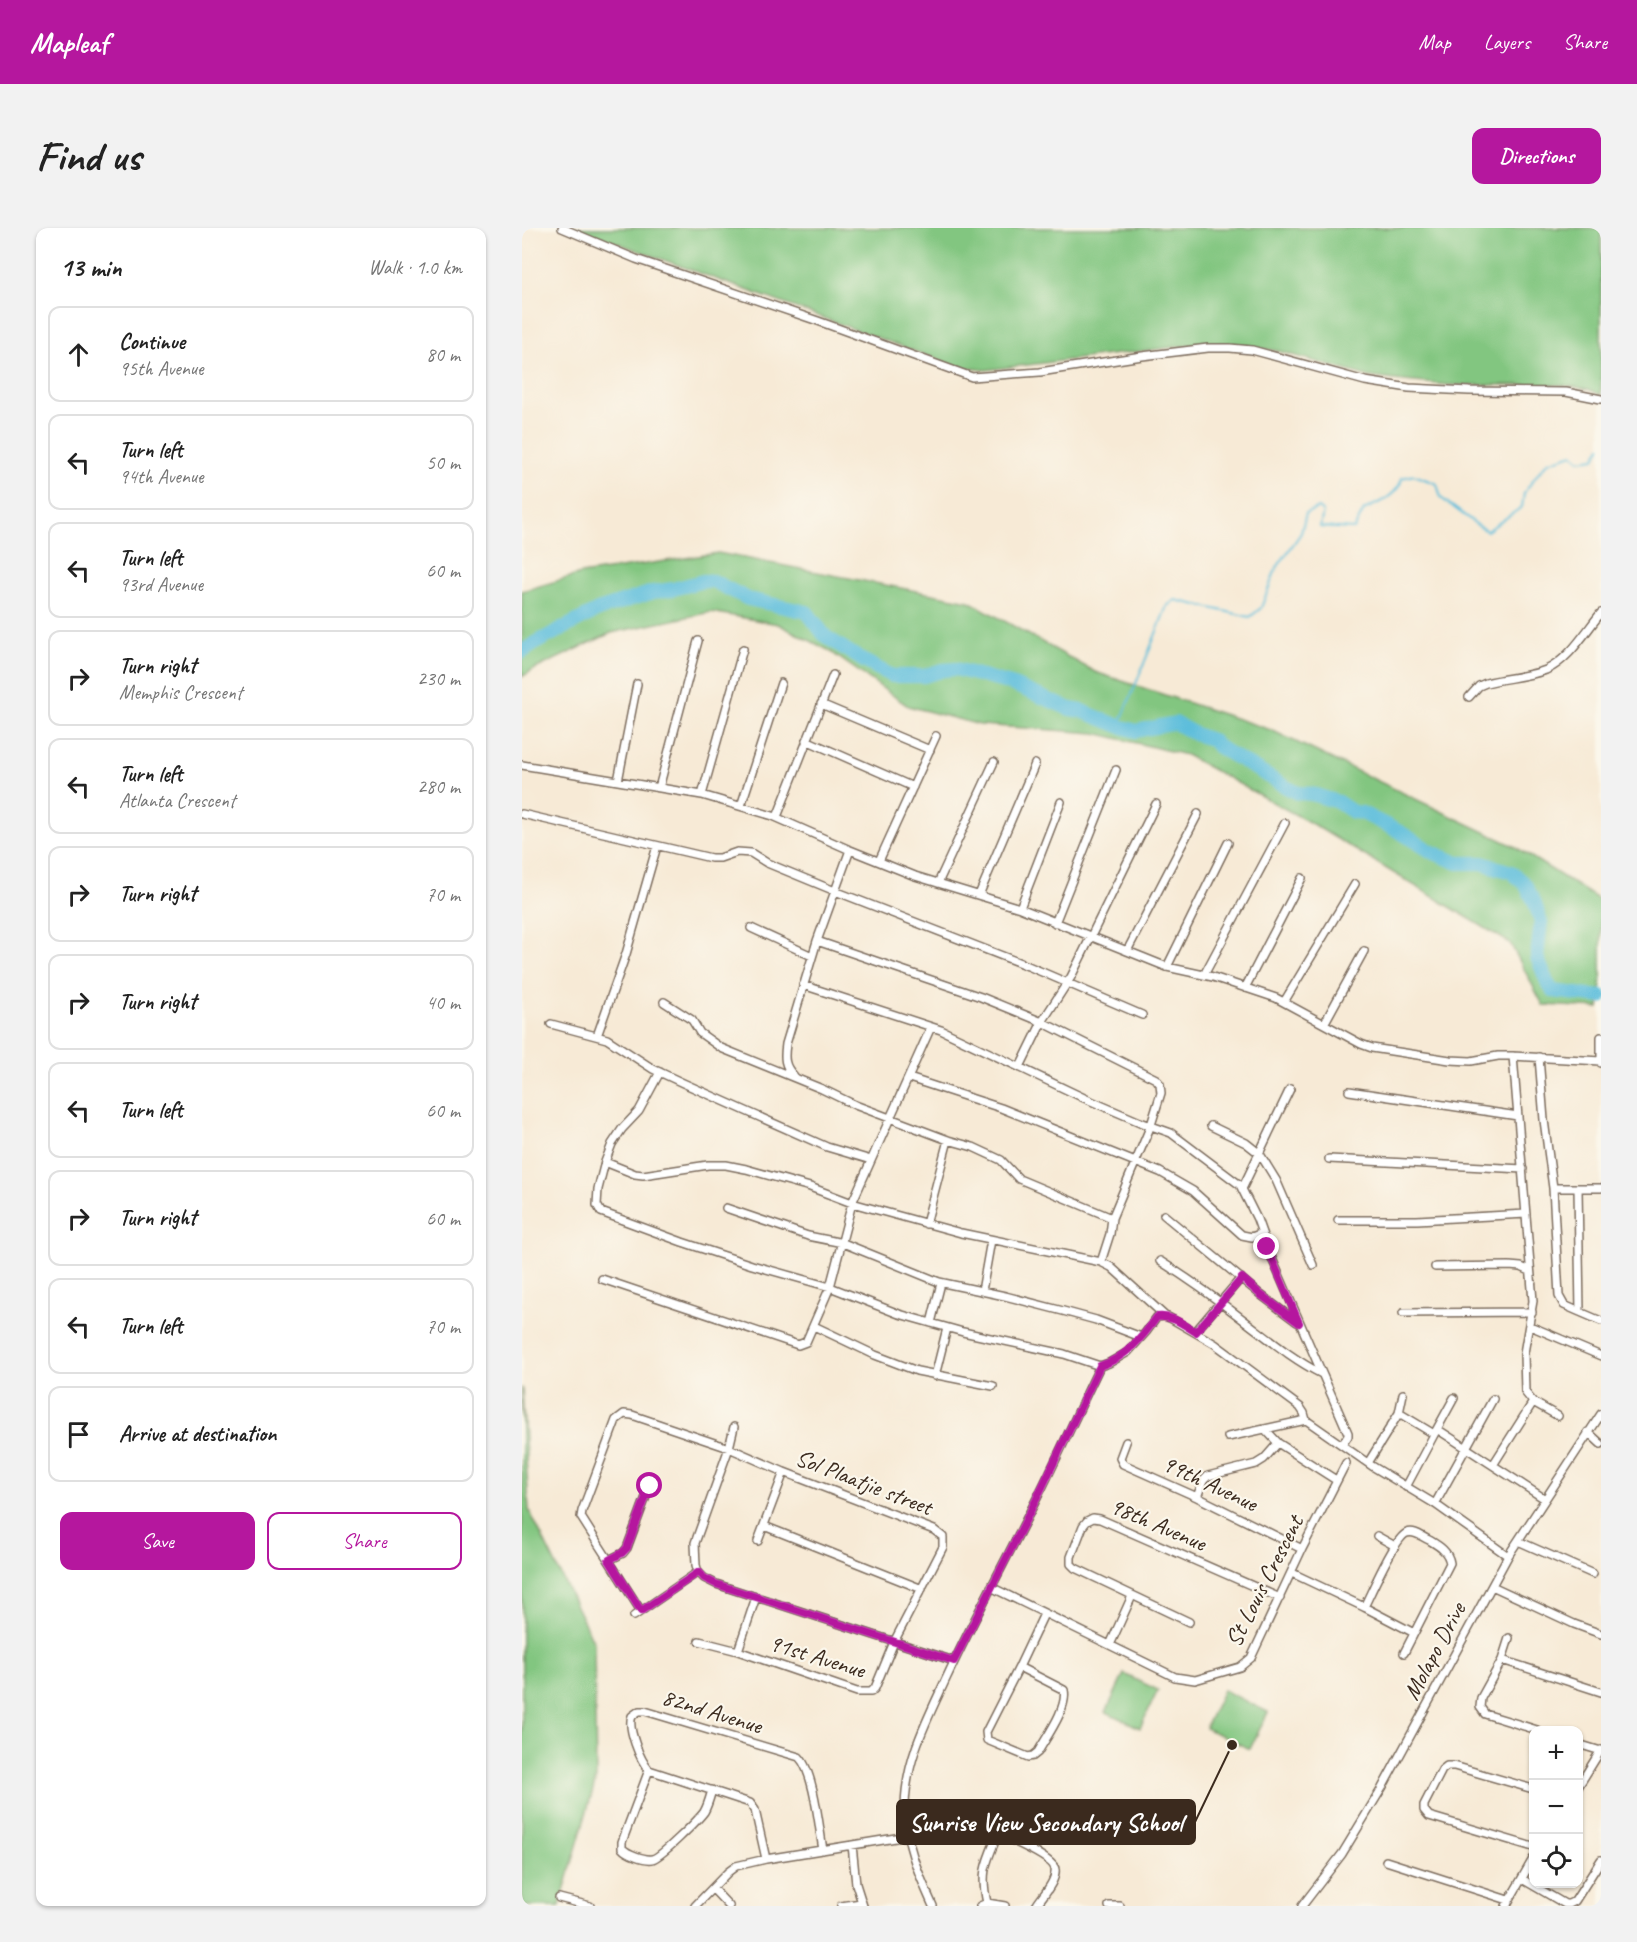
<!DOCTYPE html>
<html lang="en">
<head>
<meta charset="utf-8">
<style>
	:root { --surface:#fff; --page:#f2f2f2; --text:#222; --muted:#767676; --line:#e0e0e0; --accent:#b5179e }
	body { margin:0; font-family:Caveat,sans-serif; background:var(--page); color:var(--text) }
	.controls { position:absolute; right:18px; bottom:18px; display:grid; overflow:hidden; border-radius:12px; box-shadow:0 2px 4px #0004 }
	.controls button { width:54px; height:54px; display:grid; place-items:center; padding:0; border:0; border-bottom:2px solid var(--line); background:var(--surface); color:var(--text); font:30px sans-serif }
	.stop { position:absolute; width:18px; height:18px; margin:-14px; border:4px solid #b5179e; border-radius:50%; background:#fff }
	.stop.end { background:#b5179e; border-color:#fff; box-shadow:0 2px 6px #0008 }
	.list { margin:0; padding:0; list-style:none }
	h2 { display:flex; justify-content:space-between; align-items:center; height:78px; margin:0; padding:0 24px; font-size:26px }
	h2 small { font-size:20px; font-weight:400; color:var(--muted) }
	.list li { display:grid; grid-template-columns:39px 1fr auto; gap:18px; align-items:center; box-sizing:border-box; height:96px; margin:0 12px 12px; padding:0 12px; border:2px solid var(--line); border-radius:12px }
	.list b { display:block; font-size:22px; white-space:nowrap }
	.list p { margin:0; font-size:20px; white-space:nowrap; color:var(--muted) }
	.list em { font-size:20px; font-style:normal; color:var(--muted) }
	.actions { display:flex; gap:12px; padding:18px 24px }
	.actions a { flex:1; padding:14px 0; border:2px solid var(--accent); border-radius:12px; text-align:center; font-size:21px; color:var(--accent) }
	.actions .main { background:var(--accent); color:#fff }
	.icon { flex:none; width:33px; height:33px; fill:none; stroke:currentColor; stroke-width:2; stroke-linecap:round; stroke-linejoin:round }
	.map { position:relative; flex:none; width:1079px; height:1678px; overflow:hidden; border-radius:12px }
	header { display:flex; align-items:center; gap:36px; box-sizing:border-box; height:84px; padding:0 30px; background:var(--accent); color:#fff }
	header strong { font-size:28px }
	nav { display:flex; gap:33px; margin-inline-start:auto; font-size:21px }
	.intro { display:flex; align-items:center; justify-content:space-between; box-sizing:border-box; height:144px; padding:0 36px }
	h1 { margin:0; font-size:42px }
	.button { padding:15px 27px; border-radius:12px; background:var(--accent); color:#fff; font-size:21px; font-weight:700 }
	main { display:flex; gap:36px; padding:0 36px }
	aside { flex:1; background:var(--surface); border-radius:12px; box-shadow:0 2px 4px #0004 }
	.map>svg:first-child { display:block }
	.green { fill:#82c680; stroke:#5e784f; stroke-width:1.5 }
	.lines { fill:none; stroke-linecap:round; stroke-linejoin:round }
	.stream { stroke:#5dbedb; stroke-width:2 }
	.river { stroke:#5dbedb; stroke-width:14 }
	.street-casing { stroke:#7d6d5e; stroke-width:10 }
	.street { stroke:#fff; stroke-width:7 }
	.route { stroke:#b5179e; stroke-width:8 }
	.labels { text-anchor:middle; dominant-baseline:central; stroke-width:4.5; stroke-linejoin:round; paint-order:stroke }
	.street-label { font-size:24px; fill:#3b2a1e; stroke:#fbf7ec }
	.leader { fill:none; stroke:#3b2a1e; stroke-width:2 }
	.callout-dot { fill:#3b2a1e; stroke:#fbf7ec; stroke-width:2 }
	.callout { fill:#3b2a1e; stroke:#3b2a1e; stroke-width:2 }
	.callout-label { font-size:26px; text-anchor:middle; font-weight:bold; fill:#fff }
</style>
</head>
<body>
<header>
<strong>Mapleaf</strong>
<nav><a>Map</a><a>Layers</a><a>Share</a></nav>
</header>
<div class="intro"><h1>Find us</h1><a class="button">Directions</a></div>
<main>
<aside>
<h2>13 min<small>Walk · 1.0 km</small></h2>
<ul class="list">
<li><svg class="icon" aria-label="ahead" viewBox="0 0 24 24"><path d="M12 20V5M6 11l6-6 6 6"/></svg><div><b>Continue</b><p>95th Avenue</p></div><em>80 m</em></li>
<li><svg class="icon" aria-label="left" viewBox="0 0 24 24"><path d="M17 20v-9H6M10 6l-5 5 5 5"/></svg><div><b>Turn left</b><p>94th Avenue</p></div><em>50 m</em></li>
<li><svg class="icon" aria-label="left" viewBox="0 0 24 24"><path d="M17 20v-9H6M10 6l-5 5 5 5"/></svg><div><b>Turn left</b><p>93rd Avenue</p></div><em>60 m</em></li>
<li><svg class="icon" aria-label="right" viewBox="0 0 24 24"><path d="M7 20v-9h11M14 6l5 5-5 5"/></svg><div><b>Turn right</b><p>Memphis Crescent</p></div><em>230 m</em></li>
<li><svg class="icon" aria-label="left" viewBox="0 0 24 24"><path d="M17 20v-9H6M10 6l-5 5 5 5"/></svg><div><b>Turn left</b><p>Atlanta Crescent</p></div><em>280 m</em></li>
<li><svg class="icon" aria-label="right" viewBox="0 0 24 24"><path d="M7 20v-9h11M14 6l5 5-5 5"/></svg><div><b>Turn right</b></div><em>70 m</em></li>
<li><svg class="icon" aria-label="right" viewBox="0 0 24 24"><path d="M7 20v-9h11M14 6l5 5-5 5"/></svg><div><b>Turn right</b></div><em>40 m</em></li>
<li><svg class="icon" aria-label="left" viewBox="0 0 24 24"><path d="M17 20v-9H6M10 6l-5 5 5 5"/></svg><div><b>Turn left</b></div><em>60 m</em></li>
<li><svg class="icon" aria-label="right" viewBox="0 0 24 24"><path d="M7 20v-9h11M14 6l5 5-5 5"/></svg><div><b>Turn right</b></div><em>60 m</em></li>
<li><svg class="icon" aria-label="left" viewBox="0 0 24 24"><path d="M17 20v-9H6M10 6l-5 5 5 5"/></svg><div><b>Turn left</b></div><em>70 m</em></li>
<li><svg class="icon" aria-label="arrive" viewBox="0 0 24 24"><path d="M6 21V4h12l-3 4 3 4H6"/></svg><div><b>Arrive at destination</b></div></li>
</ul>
<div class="actions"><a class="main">Save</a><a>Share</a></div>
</aside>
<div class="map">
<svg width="1079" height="1678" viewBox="0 0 1079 1678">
	<rect width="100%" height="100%" fill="#fbf7ec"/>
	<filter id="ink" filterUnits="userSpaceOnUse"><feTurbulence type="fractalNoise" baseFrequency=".0167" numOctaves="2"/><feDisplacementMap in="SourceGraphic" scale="12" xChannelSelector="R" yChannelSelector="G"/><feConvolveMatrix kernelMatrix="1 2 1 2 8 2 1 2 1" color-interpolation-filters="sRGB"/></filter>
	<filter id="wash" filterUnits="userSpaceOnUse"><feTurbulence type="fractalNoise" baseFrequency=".008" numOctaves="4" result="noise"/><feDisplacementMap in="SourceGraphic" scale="24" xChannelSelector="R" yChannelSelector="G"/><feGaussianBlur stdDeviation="1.35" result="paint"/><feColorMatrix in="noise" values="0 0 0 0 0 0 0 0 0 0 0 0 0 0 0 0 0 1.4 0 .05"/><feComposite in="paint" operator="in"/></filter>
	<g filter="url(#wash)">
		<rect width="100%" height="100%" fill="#f7ead6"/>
		<path class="green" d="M54 0H1079V167L1066 161 1039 157H926L881 153 848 149 756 123 717 117 678 116 464 142 436 139Z
			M196 325 447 373 573 444 749 502 992 618 1079 673V761L1077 780 1021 777 988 715 787 594 664 527 573 505 458 497 386 478 306 422 256 396 189 384 89 405 11 442 0 449V363L59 346Z
			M0 1159 7 1282 72 1415 74 1551 38 1678H0Z
			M602 1446 636 1462 618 1500 584 1484Z
			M701 1462 746 1484 728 1521 683 1500Z"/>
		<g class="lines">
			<path class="stream" d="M597 498 645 378 653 372 728 389 739 380 754 341 779 305 784 285 796 280 801 284 798 299 832 301 842 282C856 275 877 267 880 250L892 247 915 256 919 270 958 299 965 303 1000 279 1002 265 1017 244 1026 234 1051 226 1058 232 1073 230 1079 219"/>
			<path class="river" d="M0 424 17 413 76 382 131 364 151 361 181 353H191L226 371 285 384 303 408 340 432 370 448H402L421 442 434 441 489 456 548 481 560 483 597 498 614 503 653 495 673 506 690 512 695 518 764 559 776 565 790 566 816 574 831 584 840 585 878 604 910 624 936 635H960L989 644 1003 656 1012 673 1019 694 1015 729 1026 756 1031 763 1079 769"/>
		</g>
	</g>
	<g filter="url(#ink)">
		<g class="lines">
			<g class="street-casing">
				<path id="street" d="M40 0 114 31 296 93 450 149 518 144 620 128 686 120H708L730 122 843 153 887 160 947 163 1044 164 1079 171
					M947 469 957 458 964 455C983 450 1005 449 1024 442 1047 432 1063 404 1079 385
					M299 476 408 522
					M284 512 391 559
					M0 537 180 567 251 588 328 622 393 648 498 680 645 739 691 749 754 770 839 816 850 820 928 832 949 833 976 828H991L1079 833
					M96 553 115 456
					M137 560 176 413
					M180 567 221 421
					M219 578 259 455
					M0 586 189 630H198L215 624 229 625 245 635 313 663 506 738 620 787
					M255 589 311 447
					M357 633 414 508
					M416 655 472 534
					M457 667 513 536
					M498 680 539 574
					M533 695 594 542
					M229 700 290 728
					M295 713 459 769 520 794 634 851 638 856 639 865 629 897 590 990 588 1006 579 1034
					M605 723 676 586
					M645 739 706 615
					M682 747 763 595
					M281 757 419 802 562 870 618 894 649 905 718 957 735 991 745 1019 826 1205V1208L820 1217
					M723 760 780 650
					M142 774 170 792 178 805 199 820 300 861 333 877 426 912 451 919 479 932 497 951 590 990
					M762 774 833 656
					M29 796 85 811 131 841 161 855 305 919 349 932
					M802 796 842 723
					M75 808 104 726 135 618
					M1079 809V835
					M991 828 1011 1073 1002 1125 1003 1164 1011 1174
					M1017 829 1022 892 1031 960H1079
					M498 839 520 794 549 749 634 576
					M138 844 117 883 100 901 90 916 83 934 76 961 75 977 79 984 160 1014 230 1037 308 1059 377 1086 441 1104 542 1126 578 1138 587 1135 606 1124 624 1104 635 1089 643 1088 648 1090 693 1116 778 1179 782 1185 784 1192 850 1238 913 1276 986 1328
					M272 848C262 838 262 830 264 816L295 713 328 622
					M387 850 479 880 638 944 671 963 720 1007 730 1009 740 1005
					M827 863 996 888
					M689 898 724 915 738 926 754 952 791 1037
					M807 931 1001 941
					M83 934 113 946 121 947 186 937H204L224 941 288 959 330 975 439 1005 579 1034 589 1039 643 1088
					M1031 960 1037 1068 1042 1077 1058 1084
					M1056 960 1058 1084 1079 1093
					M720 961 768 861
					M204 980 286 1008 321 1015 417 1054 483 1068 541 1083 574 1092 619 1109
					M642 987 739 1067 775 1094
					M816 992H895L1004 986
					M404 996 426 912
					M638 1033C667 1051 696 1072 723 1093 748 1112 772 1132 800 1146
					M913 1039 987 1038 999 1039 1008 1043
					M80 1051 276 1117 284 1114 308 1059 330 975 409 799
					M460 1063 469 1012
					M881 1085 1010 1084
					M409 1095 419 1055
					M292 1098 353 1127 395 1143 471 1158
					M1008 1098 1079 1128
					M673 1104 719 1050
					M413 1148 425 1100
					M877 1185 912 1206
					M212 1199 207 1220 173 1315 174 1337 176 1344 182 1350 194 1356 432 1433
					M743 1201 756 1215 814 1252
					M915 1201 932 1170
					M1066 1204 1079 1216
					M706 1209 784 1192
					M604 1214 598 1230 601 1236 675 1269 780 1321
					M846 1235 877 1185 881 1166
					M971 1237 1011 1174 1036 1188
					M884 1259 915 1201 1023 1271
					M675 1269 681 1253 686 1248 734 1236 742 1231 756 1215
					M913 1276 971 1171
					M242 1298 400 1361
					M855 1308 873 1318
					M236 1313 262 1244
					M996 1313 1071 1346
					M87 1332 101 1325 105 1320 128 1258
					M770 1345 842 1379 892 1405
					M970 1358 1052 1396 1079 1406
					M469 1359 653 1449 673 1452 718 1439 729 1430 780 1321 824 1235
					M842 1379C849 1365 873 1309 885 1305 893 1302 900 1309 907 1312 917 1318 926 1323 928 1335L882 1425
					M119 1383 59 1289 60 1283 94 1192 102 1186 110 1187 207 1220 262 1244 412 1302 421 1309V1319L372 1414 353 1460 349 1464H335L216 1423 177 1413
					M112 1388 176 1344
					M667 1394 553 1340 549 1336V1329L561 1298 565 1293 571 1290 578 1291 758 1370
					M987 1410 980 1432 959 1470 958 1479 963 1486 1015 1502
					M588 1417 610 1368
					M216 1423 234 1369
					M980 1432 1079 1464
					M497 1439 542 1462C546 1480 525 1508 516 1524L511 1528 506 1529 465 1512 464 1504 497 1439 522 1386
					M1056 1516 1079 1523
					M127 1542 100 1614V1620C105 1626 122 1632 130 1631 138 1630 176 1592 182 1584 186 1577 188 1569 190 1562
					M1056 1559 1079 1522
					M1011 1561 932 1538H925L920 1542 902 1577V1582L907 1588 1011 1619
					M439 1590C455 1597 531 1627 533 1641 535 1653 520 1668 514 1678
					M330 1617 334 1656 341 1678
					M244 1631 233 1582 228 1575 127 1542C118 1532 105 1500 110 1488L117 1483H123L277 1529C292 1544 297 1599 301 1622
					M864 1633 986 1672
					M1000 1651 1043 1676H1047L1053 1673 1079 1632
					M191 1661 207 1678
					M37 1670 68 1678
					M465 1675C458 1644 464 1635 476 1606
					M173 1678 206 1644 214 1638 244 1631 386 1608
					M319 1678 339 1675
					M411 1678C397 1647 382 1613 383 1578 384 1532 404 1494 423 1453 451 1392 483 1334 513 1274 536 1229 556 1183 578 1138
					M458 1678 465 1675 483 1678
					M587 1678H598
					M780 1678 820 1626 860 1560 986 1328 1079 1186
					M984 1678 1011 1631"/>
			</g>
			<use href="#street" class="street"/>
		</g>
	</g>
	<g class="lines" filter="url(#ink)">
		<path class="route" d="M128 1258 105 1320 100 1325 87 1332 119 1383 177 1344 182 1350 194 1356 432 1433 514 1272 578 1138C603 1130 620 1110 635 1089 650 1087 661 1096 674 1104L720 1050 739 1067 777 1095 745 1019"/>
	</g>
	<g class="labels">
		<g class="street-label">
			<text transform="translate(342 1254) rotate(21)">Sol Plaatjie street</text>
			<text transform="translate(688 1255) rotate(25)">99th Avenue</text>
			<text transform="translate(636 1296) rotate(23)">98th Avenue</text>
			<text transform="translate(742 1353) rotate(-63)">St Louis Crescent</text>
			<text transform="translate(912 1423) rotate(-62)">Molapo Drive</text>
			<text transform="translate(295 1428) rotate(17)">91st Avenue</text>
			<text transform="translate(190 1483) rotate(17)">82nd Avenue</text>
		</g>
	</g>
	<path class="leader" d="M710 1517L673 1594"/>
	<circle class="callout-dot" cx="710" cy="1517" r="6"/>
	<rect class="callout" x="375" y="1572" width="298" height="44" rx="6"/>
	<g class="callout-label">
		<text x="524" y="1603">Sunrise View Secondary School</text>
	</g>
</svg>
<div class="controls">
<button>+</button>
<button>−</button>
<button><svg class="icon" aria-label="locate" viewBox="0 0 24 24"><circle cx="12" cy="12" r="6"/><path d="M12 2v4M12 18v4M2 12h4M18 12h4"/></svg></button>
</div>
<div class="stop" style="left:128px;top:1258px"></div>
<div class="stop end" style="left:745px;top:1019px"></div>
</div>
</main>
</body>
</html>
